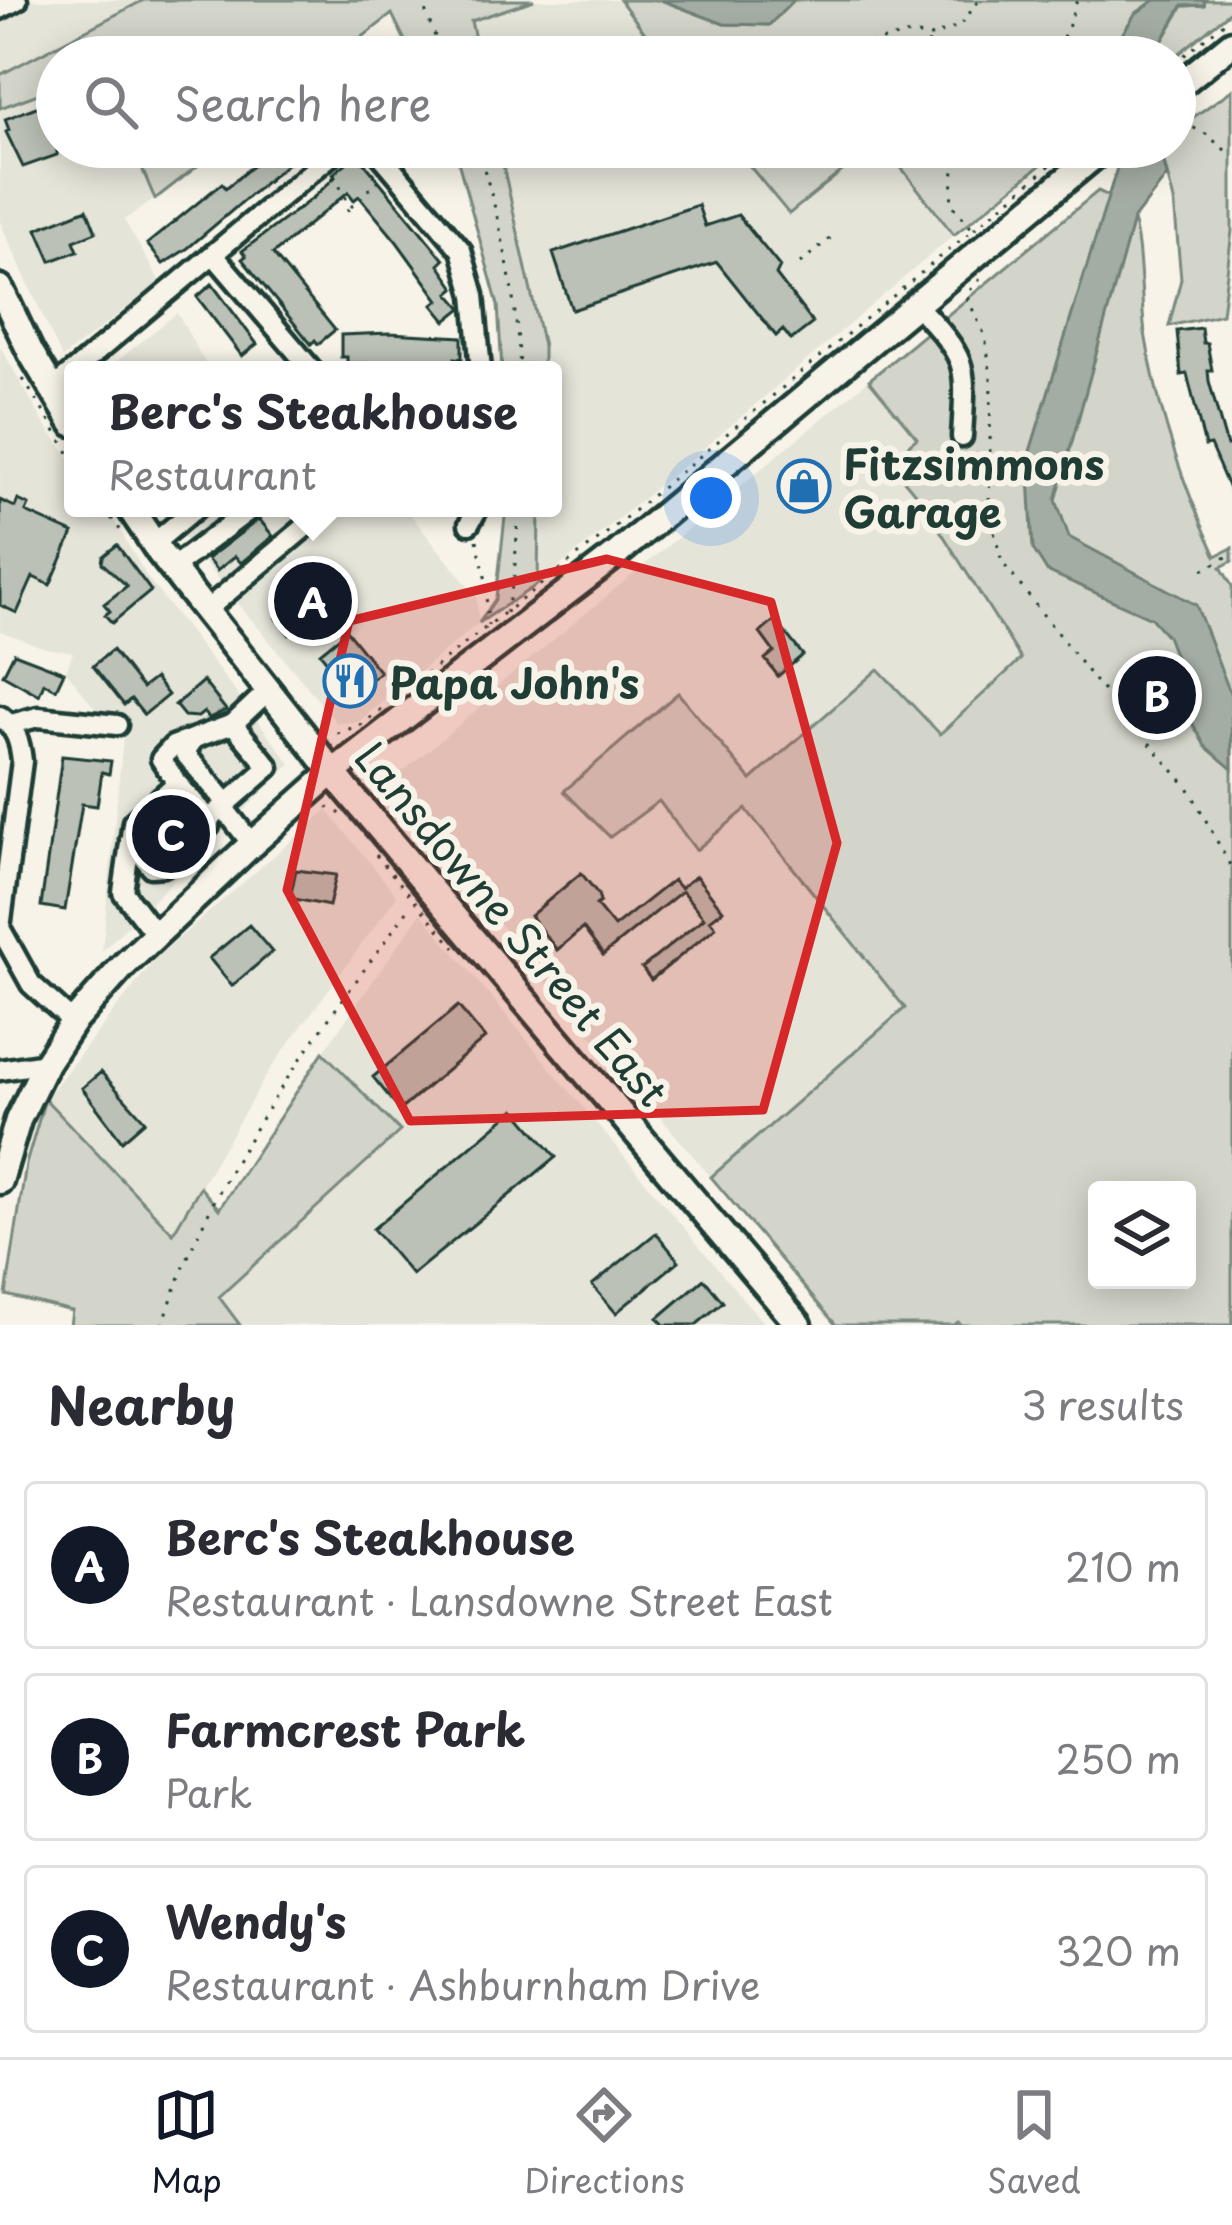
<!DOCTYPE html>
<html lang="en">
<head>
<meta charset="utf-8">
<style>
	:root { --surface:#fff; --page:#f7f7f7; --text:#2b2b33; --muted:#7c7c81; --line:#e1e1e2; --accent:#111827 }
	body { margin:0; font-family:"Playpen Sans",sans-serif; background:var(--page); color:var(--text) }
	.controls { position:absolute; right:36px; bottom:36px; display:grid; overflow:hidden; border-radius:12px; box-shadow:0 6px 30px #0003 }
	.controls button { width:108px; height:108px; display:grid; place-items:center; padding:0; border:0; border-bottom:3px solid var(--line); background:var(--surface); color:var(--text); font:60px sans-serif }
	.you { position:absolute; left:711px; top:498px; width:42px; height:42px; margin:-30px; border:9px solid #fff; border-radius:50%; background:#1a73e8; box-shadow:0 0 0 18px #1a73e833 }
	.badge { display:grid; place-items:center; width:78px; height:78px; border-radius:50%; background:var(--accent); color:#fff; font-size:39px; font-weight:700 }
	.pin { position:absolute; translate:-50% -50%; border:6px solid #fff; box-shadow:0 3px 12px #0006 }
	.popup { position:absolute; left:64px; top:361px; width:498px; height:156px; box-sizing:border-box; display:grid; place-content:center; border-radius:12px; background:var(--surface); filter:drop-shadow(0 3px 9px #0005); font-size:39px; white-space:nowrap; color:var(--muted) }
	.popup b { font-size:45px; color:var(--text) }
	.popup::after { content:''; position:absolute; left:50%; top:100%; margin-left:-24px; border:24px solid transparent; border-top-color:var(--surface) }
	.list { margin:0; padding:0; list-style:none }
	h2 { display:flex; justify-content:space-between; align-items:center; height:156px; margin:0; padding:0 48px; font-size:51px }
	h2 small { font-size:39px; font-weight:400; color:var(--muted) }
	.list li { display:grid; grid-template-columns:78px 1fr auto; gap:36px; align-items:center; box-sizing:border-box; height:168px; margin:0 24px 24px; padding:0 24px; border:3px solid var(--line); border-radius:12px }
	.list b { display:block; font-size:45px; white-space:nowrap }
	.list p { margin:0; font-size:39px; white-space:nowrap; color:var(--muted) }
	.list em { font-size:39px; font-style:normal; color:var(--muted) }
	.icon { flex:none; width:66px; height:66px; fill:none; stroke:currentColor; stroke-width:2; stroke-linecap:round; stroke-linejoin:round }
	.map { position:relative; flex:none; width:1232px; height:1325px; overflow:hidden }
	.search { position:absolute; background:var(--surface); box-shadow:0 6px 30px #0003; left:36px; right:36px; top:36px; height:132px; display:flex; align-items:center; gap:30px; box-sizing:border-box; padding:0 42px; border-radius:66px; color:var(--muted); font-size:45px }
	.sheet { height:732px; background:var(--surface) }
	nav { display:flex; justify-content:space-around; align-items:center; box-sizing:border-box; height:168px; border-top:3px solid var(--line); background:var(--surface); font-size:33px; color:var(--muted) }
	nav a { display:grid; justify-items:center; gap:6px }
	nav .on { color:var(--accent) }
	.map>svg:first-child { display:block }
	.built { fill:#e5e4d9 }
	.green { fill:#d3d5ca; stroke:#79897f; stroke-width:3; fill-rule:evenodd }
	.water { fill:#a4ada3; stroke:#6f8077; stroke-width:3 }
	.building { fill:#bbc1b6; stroke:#1f3d34; stroke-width:3 }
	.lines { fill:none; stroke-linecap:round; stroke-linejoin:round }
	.minor-casing { stroke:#1f3d34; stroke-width:27 }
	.major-casing { stroke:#1f3d34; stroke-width:33 }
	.path { stroke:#1f3d34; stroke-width:3; stroke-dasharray:3 9; stroke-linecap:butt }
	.minor { stroke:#f7f3e8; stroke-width:18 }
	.major { stroke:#f7f3e8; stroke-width:24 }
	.marked { fill:#d62828; fill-opacity:0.2; stroke:#d62828; stroke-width:9; stroke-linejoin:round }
	.labels { text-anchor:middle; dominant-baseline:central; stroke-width:12; stroke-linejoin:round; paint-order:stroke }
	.poi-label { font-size:42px; font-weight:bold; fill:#1f3d34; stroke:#f7f3e8; text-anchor:start }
	.street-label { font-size:42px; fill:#1f3d34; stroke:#f7f3e8 }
</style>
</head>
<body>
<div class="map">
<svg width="1232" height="1325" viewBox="0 0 1232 1325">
	<rect width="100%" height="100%" fill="#f7f3e8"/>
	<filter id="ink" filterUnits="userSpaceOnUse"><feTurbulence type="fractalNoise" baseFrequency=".00833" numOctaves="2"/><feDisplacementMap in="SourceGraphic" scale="24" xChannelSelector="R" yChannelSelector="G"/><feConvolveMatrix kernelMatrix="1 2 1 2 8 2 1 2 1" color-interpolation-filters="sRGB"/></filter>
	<g filter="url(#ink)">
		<path class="built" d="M0 0H144L0 75Z
			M534 0H620L663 57H479L471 21Z
			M57 87V147H133L155 199 124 220 160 282 62 358 0 222V108Z
			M499 147H734L789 214 872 147H885L954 235 682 467 538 584 539 508H553V370H543V346Z
			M177 313 209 370H106Z
			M0 346 45 425 73 462V508H107L147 577 291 764 102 951 125 718 97 711 66 671 73 652 45 648 0 631Z
			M869 380 917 439 890 462 922 501 1022 659 940 734 878 669 751 780 564 790 610 837 658 800 745 809 906 1009 711 1177 543 978 388 784 486 702 484 697Z
			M159 508H405L476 596 479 623 358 722 337 723Z
			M327 810 397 896 269 1071 173 1233 45 1099 156 958Z
			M421 913 765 1325H240L218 1297 400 1131 323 1052Z"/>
		<path class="green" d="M144 0H534L471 21 479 57H413L392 14 337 57H57V87L0 108V75Z
			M620 0H661L724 24 769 25 794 0H1155L1135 14 1108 57H663Z
			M1205 0H1232V10L1175 57H1153L1183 6 1204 5Z
			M1232 90V231L1222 314 1169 326 1181 279 1174 201 1160 147H1175V130Z
			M133 147H222L155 199Z
			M454 147H499L543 346V370H502L498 305Z
			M734 147H872L789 214Z
			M885 147H1063L954 235Z
			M1098 191C1110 196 1128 209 1133 221 1141 240 1141 307 1145 333 1158 412 1182 484 1216 556L1232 548V561L1221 567 1232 586V1325H961L958 1322 954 1325H836L711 1177 905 1008 746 809 696 850 659 801 610 837 564 791 678 693 751 780 878 669 940 734 1021 659 923 503 889 462 917 438 869 380ZM1097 1190H1187V1280H1097Z
			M506 508H539L538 584 479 623 496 598Z
			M323 1052 400 1131 219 1297 240 1325H70L72 1311 6 1295 26 1164 45 1099 173 1233 200 1187 219 1209Z"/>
		<path class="water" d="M661 0H794L769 25 724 24Z
			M1155 0H1205L1204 5 1182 6 1153 57H1108L1135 14Z
			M1116 147H1160L1167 176 1133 220 1056 500 1069 537 1196 605 1231 695 1232 769 1205 746 1189 717 1182 675 1167 636 1151 618 1047 571 1033 549 1028 458 1120 158Z"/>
		<path class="building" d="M44 104 57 138V155L23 167 6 132 9 130 5 119Z
			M275 147H307L188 248 163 264 147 244 222 183 226 188Z
			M357 154 444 260 439 265 455 288 449 293 462 308 446 321 433 305 439 300 397 242 359 196 354 200 348 192 273 254 335 330 318 344 315 340 311 344 242 259 246 256 242 251 314 197 335 177 333 174Z
			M698 205 705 226 738 215 780 267 776 275 813 323 791 340 783 330 776 336 717 262 572 310 553 253Z
			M87 209 96 232 74 241 78 251 51 261 37 229Z
			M212 284 257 344 242 356 197 297Z
			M1201 328 1203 343H1207L1212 370H1208L1209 381 1218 414 1227 446 1232 445V496L1210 445 1205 446 1187 374 1181 375 1177 331Z
			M389 333 462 337V359L455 358V364L347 363V357H341V335Z
			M0 500 15 507 18 500 29 505 26 512 73 533 50 585 33 577 17 613 0 605Z
			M259 519 273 536 241 563 235 556 217 571 207 559Z
			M117 545 151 591 112 623 105 615 110 611 104 604 127 586 102 563 103 556Z
			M328 575 337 585 332 590 336 594 289 634 276 618Z
			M775 620 803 655 778 676 765 659 774 652 760 633Z
			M347 631 380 672 353 694 320 653Z
			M112 650 142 688 155 678 168 695 144 715 131 699 124 705 93 666Z
			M14 653 64 672 56 689 44 683 39 695 3 675Z
			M203 681 226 710 209 718 204 712 198 717 184 716 175 705Z
			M62 756 111 761 109 774 102 772 97 806 82 804 65 910 41 906Z
			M182 808 193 822 159 852 147 838Z
			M296 870 336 875 329 906 290 898Z
			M581 873 598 894 600 902 596 905 614 927 673 880 680 888 696 876 723 910 710 920 716 927 651 980 642 968 704 918 682 891 603 955 583 928 557 950 530 916Z
			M249 925 272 952 232 986 209 958Z
			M458 1006 485 1038 400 1110 373 1077Z
			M101 1072 145 1121 122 1141 82 1088Z
			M515 1109 556 1157 412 1275 373 1229Z
			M656 1233 679 1261 616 1313 592 1285Z
			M704 1279 723 1302 696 1325H664L658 1318Z"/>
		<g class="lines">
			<g class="minor-casing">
				<path id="minor" d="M0 9 17 0
					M374 147 461 250 474 295 481 370
					M213 254 312 370
					M918 307C970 361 966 365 962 437
					M51 390 341 147
					M469 524 478 508
					M153 544 196 508
					M172 568 252 508
					M205 611 328 508
					M0 716C16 728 20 742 22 761L0 928
					M11 724 38 717 117 725
					M192 741 185 754 227 803
					M177 783 161 759 173 746 233 724
					M223 807 269 767 233 724 270 689
					M130 840 151 867 164 866 209 826V819
					M0 928 31 984 73 1022
					M156 935 123 892 133 822 177 783 209 819 223 807 252 844
					M0 1070 46 1063"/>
			</g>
			<g class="major-casing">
				<path id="major" d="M1175 89 1232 43
					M0 288 31 353 73 423
					M130 508 160 553 347 790 799 1325
					M0 1181 18 1120 46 1063 73 1022 124 965 252 844 333 772 618 553 1105 147"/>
			</g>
			<path class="path" d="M421 0 443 57
				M812 57 910 34 930 37 961 25 979 0
				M926 57 929 41
				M1049 57 1067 31 1077 0
				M1175 63 1232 16
				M1175 114 1178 120 1206 134 1232 156
				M477 147C501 220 516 293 520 370
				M332 177 345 193 349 217
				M351 207 379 180
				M974 229 1072 147
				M800 263 837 233
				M980 279 966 295 985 336 991 376 989 513 1002 562 1094 680 1188 787 1232 869
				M23 379 73 459
				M104 508 124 535
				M477 540 485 576 488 626
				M1203 570 1232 554
				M506 613 514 577 519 508
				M337 733 361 725 612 529 973 230 951 203 956 147
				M327 807 343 815
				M376 855 455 948
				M163 1325C212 1167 317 1036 412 904"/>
			<use href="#minor" class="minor"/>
			<use href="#major" class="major"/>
		</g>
	</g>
	<path class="marked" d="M607 559 771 602 837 843 763 1110 410 1121 287 890 349 621Z"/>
	<defs>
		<g id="shop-ring" transform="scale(2.7)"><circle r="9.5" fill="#f7f3e8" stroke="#1f6fb2" stroke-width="1.5"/><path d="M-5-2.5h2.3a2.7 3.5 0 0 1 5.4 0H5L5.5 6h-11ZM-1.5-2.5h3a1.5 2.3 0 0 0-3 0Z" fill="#1f6fb2"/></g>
		<g id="restaurant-ring" transform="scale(2.7)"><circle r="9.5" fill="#f7f3e8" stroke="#1f6fb2" stroke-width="1.5"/><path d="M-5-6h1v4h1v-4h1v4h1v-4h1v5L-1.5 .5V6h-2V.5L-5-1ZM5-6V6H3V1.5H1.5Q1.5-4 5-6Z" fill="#1f6fb2"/></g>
	</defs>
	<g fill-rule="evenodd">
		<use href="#shop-ring" x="804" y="486"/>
		<use href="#restaurant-ring" x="350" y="681"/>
	</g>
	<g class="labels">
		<g class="poi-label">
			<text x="843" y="462">Fitzsimmons<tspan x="843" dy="48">Garage</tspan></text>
			<text x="389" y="681">Papa John's</text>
		</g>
		<g class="street-label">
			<text transform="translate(513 923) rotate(50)">Lansdowne Street East</text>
		</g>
	</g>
</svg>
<div class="controls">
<button><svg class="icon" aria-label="layers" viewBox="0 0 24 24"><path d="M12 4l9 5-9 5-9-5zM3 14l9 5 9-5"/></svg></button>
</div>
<div class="you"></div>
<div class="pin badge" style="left:313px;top:601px">A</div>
<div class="popup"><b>Berc's Steakhouse</b>Restaurant</div>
<div class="pin badge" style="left:1157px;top:695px">B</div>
<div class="pin badge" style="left:171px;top:834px">C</div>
<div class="search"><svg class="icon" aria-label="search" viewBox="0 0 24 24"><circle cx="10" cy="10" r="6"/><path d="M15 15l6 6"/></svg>Search here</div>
</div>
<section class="sheet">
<h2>Nearby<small>3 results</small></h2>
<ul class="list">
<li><span class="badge">A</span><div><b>Berc's Steakhouse</b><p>Restaurant · Lansdowne Street East</p></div><em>210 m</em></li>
<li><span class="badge">B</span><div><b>Farmcrest Park</b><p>Park</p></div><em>250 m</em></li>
<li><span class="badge">C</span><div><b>Wendy's</b><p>Restaurant · Ashburnham Drive</p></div><em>320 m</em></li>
</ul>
</section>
<nav>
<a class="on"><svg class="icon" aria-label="map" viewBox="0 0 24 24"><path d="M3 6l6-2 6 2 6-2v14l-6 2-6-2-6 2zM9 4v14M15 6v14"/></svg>Map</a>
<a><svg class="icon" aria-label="directions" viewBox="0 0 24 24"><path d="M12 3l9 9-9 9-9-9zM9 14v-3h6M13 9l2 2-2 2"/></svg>Directions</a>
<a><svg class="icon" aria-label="saved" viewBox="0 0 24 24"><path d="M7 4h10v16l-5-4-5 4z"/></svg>Saved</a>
</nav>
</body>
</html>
